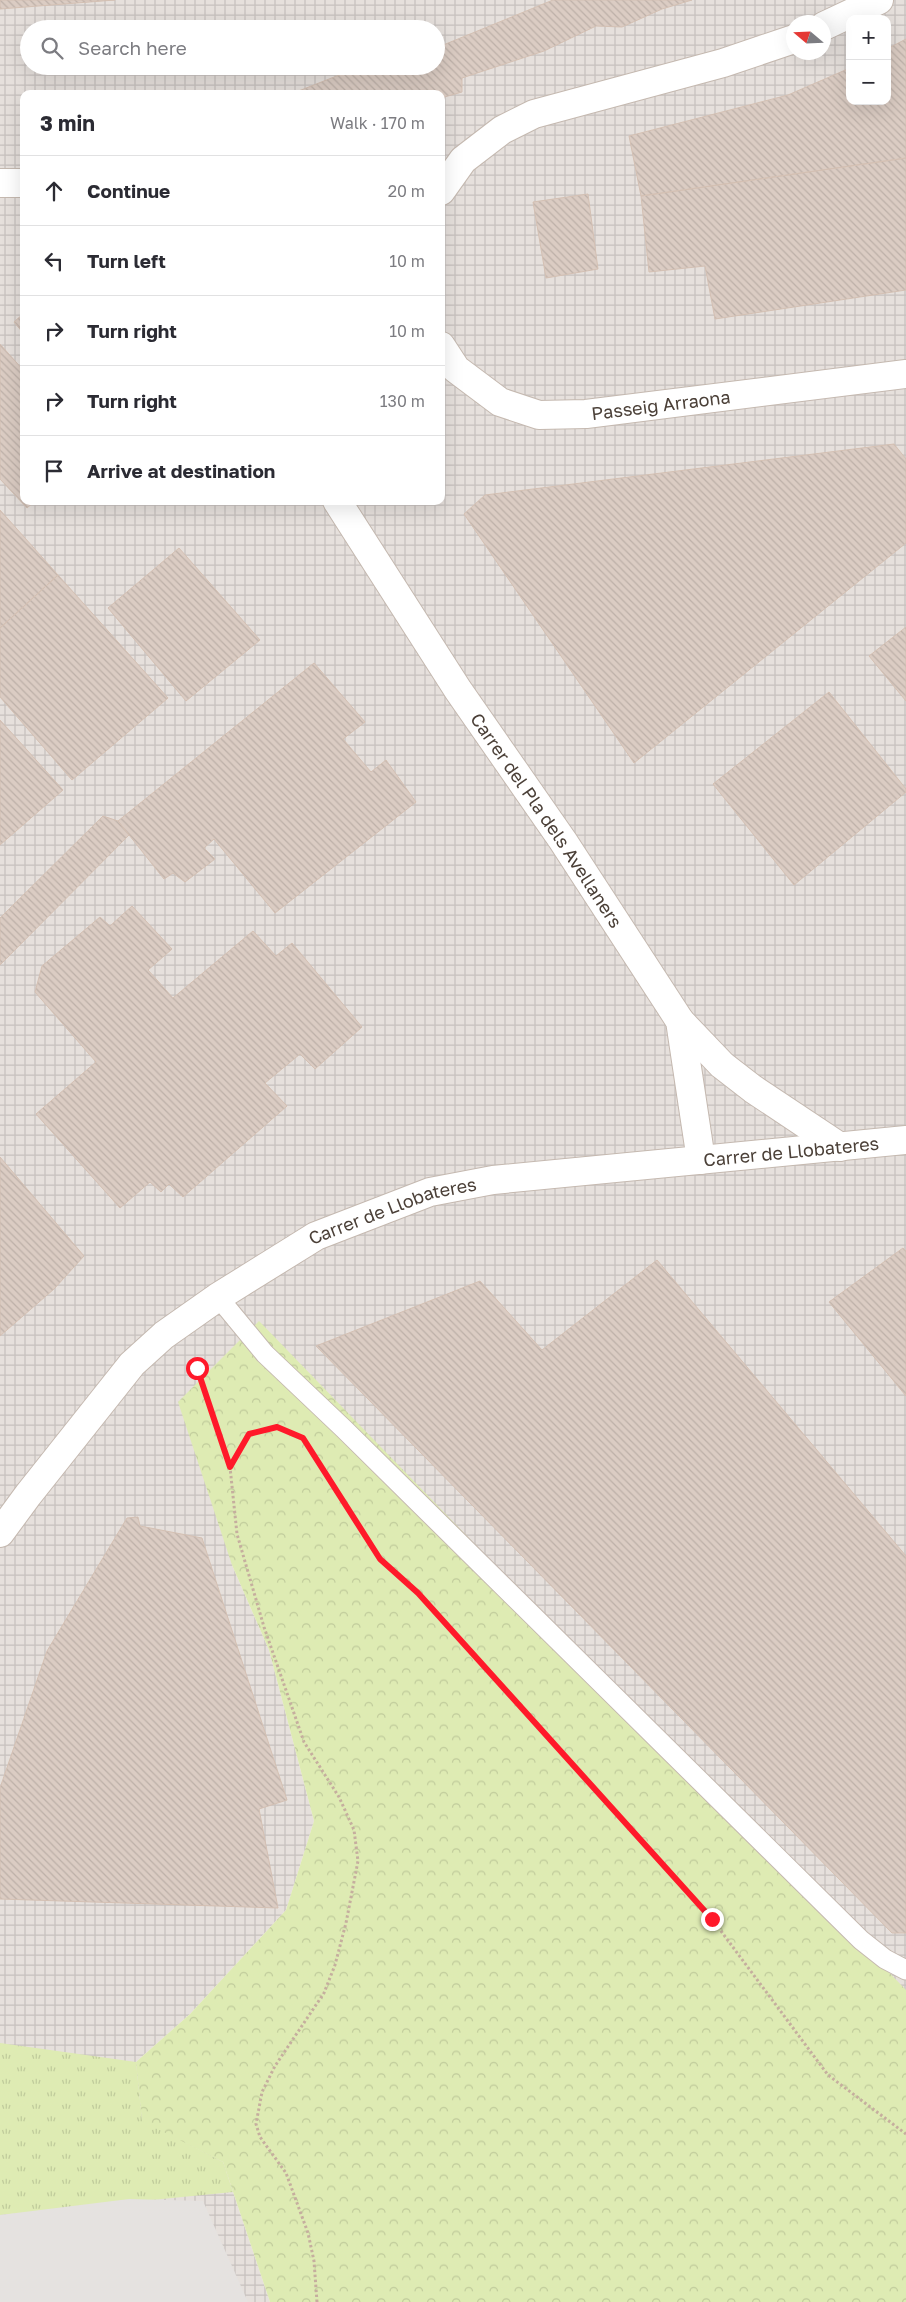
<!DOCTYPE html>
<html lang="en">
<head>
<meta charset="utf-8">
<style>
	:root { --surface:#fff; --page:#f7f7f7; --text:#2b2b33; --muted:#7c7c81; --line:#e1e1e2 }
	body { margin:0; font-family:"Golos Text",sans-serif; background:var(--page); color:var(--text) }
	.controls { position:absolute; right:15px; top:15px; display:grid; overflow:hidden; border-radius:10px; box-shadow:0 5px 20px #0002 }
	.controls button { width:45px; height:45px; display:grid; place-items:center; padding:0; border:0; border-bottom:1px solid var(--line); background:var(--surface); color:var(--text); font:25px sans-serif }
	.compass { position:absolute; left:786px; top:15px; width:45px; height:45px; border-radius:50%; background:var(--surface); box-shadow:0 5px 20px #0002; rotate:289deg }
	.stop { position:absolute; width:15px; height:15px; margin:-11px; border:4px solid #ff192a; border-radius:50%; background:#fff }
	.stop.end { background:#ff192a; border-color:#fff; box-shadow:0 1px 5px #0008 }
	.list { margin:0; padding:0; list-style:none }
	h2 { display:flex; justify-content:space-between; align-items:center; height:65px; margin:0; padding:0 20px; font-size:21px }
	h2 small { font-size:16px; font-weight:400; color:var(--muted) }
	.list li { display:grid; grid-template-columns:32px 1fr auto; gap:15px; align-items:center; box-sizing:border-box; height:70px; padding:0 20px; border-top:1px solid var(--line) }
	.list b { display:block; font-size:19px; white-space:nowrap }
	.list em { font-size:16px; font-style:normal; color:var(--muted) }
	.icon { flex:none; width:28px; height:28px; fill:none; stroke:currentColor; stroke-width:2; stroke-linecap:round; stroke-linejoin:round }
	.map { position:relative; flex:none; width:906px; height:2302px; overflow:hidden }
	.search { position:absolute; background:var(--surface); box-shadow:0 5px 20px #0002; left:20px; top:20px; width:425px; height:55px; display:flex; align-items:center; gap:12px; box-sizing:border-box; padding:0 18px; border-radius:28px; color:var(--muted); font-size:19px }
	.panel { position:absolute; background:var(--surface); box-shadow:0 5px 20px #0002; left:20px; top:90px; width:425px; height:415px; border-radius:10px }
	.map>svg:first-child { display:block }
	.industrial { fill:url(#industrial-grid); fill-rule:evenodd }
	.grass { fill:url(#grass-tufts) }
	.forest { fill:url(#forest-crowns) }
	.parking { fill:#e5e2e0 }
	.building { fill:url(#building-back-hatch); stroke:#d4c0b3 }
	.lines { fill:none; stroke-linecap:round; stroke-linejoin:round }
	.service-casing { stroke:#c5b9b0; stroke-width:21 }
	.minor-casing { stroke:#c5b9b0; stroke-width:30 }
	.path { stroke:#c5ae9e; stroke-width:3; stroke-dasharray:2.5 2.5; stroke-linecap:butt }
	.service { stroke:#fff; stroke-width:19 }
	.minor { stroke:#fff; stroke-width:28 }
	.route { stroke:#ff192a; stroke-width:6 }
	.labels { text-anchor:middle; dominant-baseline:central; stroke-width:5; stroke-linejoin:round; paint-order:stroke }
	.street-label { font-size:18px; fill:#4b4038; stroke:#fff }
</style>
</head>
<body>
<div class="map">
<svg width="906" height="2302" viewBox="0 0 906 2302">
	<defs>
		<pattern id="industrial-grid" width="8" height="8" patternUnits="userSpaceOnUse" patternTransform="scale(1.25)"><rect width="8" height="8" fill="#e6e0dc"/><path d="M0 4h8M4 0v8" fill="none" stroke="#c7c1be"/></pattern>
		<pattern id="grass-tufts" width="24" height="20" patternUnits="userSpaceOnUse" patternTransform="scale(1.25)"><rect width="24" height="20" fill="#deebb3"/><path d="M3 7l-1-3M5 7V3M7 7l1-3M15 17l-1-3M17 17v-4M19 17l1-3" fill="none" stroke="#c0cb9b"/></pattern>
		<pattern id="forest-crowns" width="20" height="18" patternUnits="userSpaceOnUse" patternTransform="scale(1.25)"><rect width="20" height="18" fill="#deebb3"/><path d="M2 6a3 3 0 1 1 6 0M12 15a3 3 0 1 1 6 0" fill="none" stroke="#c0cb9b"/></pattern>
		<pattern id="building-back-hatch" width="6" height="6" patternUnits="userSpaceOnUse" patternTransform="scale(1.25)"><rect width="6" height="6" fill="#dbccc3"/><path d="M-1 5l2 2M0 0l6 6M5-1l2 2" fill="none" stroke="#bdb0a8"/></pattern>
	</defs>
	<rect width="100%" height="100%" fill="#f6f0eb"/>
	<path class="industrial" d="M0 0H906V2008L232 1565 269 1650 314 1821 286 1910 190 2014 136 2062 223 2162 270 2302H0ZM850 19H887V101H850ZM794 22H824V52H794ZM29 29H436V66H29ZM24 94H441V501H24Z"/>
	<path class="grass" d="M0 2043 136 2062 142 2120 223 2162 233 2192 0 2215Z"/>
	<path class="forest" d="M259 1321 906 1990V2302H270L223 2162 142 2121 136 2062 190 2014 286 1910 314 1821 269 1650 232 1565 178 1402Z"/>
	<path class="parking" d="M129 2199 203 2201 248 2302H0V2215Z"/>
	<path class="building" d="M0 0H115L0 9Z
		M553 0H692L662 9 622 27 596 26 544 51 462 78V92L441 98V94H291L362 66H436V48Z
		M906 39V158L641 196 629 136 788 95 850 68V101H887V49Z
		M906 158V290L715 319 705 266 649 272 641 196Z
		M588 194 598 269 546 278 533 202Z
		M24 313V334L14 322Z
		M0 344 24 371V501H35L27 508 0 479Z
		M894 444 906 459V543L634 763 464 514 485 495Z
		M0 510 58 575 0 628Z
		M179 548 260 640 186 701 108 608Z
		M58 575 168 698 72 780 0 697V628Z
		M906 627V701L869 656Z
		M314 663 365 722 343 739 371 772 386 760 416 802 275 913 214 839 204 848 215 859 185 882 173 873 164 879 118 821Z
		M829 692 906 789V792L794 885 713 784Z
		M0 720 63 790 0 845Z
		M103 816 118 821 129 835 0 965V918Z
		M132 906 172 949 148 970 173 998 253 931 276 956 292 943 362 1027 315 1069 300 1054 265 1083 287 1106 183 1197 169 1184 161 1192 150 1182 120 1208 36 1114 96 1062 35 992 42 966 100 917 110 926Z
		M0 1157 84 1256 54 1289 0 1336Z
		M903 1248 906 1251V1396L829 1302Z
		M657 1260 906 1556V1933H892L316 1346 480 1281 542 1350Z
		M138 1517 140 1526 202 1538 287 1800 259 1809 278 1908 0 1899V1788L47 1651 127 1518Z"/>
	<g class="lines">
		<g class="service-casing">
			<path id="service" d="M218 1297 265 1354 344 1429 861 1940 885 1959 906 1970"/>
		</g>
		<g class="minor-casing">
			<g id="minor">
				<path d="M824 26 879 0"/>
				<path d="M0 183H24"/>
				<path d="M441 191 463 160 502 130 534 114 723 63 794 39"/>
				<path id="s1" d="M441 346 456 369 500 402 539 415 586 414 906 374"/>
				<path id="s2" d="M337 501 458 690 563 841 680 1021 701 1160"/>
				<path d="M680 1021 722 1065 753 1089 840 1147"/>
				<path id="s3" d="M0 1533 28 1495 132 1364 164 1335 218 1297 316 1236 430 1192 493 1180 906 1140"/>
			</g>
		</g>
		<path class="path" d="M197 1368 230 1466
			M317 2302 314 2261 308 2233 286 2173 260 2137 256 2124 262 2092 275 2066 324 1993 335 1965 346 1923 358 1861 354 1830 339 1797 304 1742 264 1627 237 1534 230 1467 249 1434 277 1427 303 1438 380 1559 418 1593 712 1919 828 2075 906 2134"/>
		<use href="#service" class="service"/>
		<use href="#minor" class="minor"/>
	</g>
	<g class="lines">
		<path class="route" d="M197 1368 230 1467 249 1434 277 1427 303 1438 380 1559 418 1593 712 1919"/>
	</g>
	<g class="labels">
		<g class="street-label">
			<text stroke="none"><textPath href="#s1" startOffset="246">Passeig Arraona</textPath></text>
			<text stroke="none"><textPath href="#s2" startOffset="382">Carrer del Pla dels Avellaners</textPath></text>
			<text stroke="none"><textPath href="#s3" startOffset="925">Carrer de Llobateres</textPath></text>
			<text stroke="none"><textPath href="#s3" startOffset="520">Carrer de Llobateres</textPath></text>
		</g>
	</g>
</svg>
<div class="controls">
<button>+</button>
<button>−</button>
</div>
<svg class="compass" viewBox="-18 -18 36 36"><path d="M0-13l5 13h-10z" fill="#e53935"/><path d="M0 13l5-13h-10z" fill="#7c7c81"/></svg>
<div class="stop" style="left:197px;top:1368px"></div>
<div class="stop end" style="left:712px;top:1919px"></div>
<div class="search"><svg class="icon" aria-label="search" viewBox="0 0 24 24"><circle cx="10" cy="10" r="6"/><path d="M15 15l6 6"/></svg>Search here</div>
<section class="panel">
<h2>3 min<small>Walk · 170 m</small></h2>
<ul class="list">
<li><svg class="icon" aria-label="ahead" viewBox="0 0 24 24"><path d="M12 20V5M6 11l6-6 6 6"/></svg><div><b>Continue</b></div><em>20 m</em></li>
<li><svg class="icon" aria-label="left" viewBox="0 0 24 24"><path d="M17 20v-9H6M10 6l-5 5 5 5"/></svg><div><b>Turn left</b></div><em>10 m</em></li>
<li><svg class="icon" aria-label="right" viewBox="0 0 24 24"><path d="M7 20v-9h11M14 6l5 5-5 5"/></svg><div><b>Turn right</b></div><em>10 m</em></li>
<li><svg class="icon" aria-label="right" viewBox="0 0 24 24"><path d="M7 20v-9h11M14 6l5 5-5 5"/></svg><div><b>Turn right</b></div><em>130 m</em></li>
<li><svg class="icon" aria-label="arrive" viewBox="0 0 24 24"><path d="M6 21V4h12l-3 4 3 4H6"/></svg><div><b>Arrive at destination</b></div></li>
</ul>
</section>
</div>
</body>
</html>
